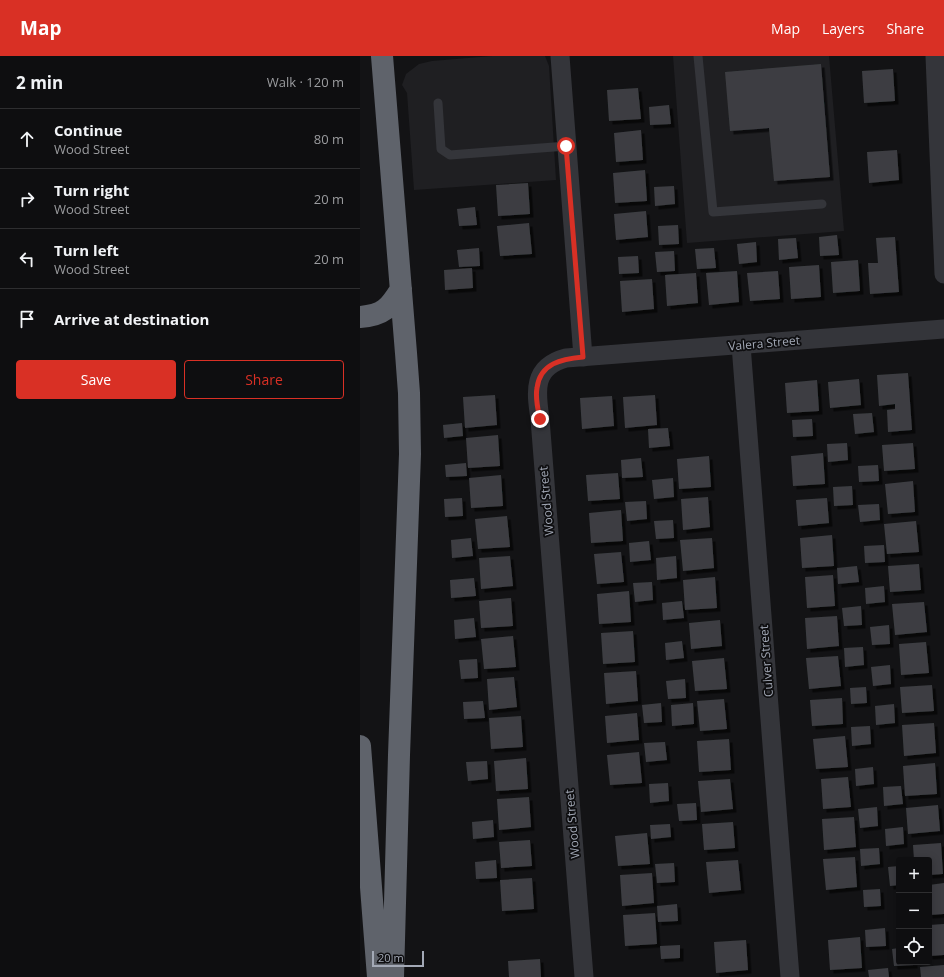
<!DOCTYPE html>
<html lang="en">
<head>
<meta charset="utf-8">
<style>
	:root { --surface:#0e0e10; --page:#1c1c1e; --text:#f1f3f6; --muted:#9b9c9f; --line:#2e2e30; --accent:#d93025 }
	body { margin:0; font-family:"Open Sans",sans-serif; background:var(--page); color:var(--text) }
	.controls { position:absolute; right:12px; bottom:12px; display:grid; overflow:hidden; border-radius:4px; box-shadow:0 2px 10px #0003 }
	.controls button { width:36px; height:36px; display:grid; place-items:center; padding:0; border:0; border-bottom:1px solid var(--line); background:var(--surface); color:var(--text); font:20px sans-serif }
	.scale { position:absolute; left:12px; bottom:10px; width:52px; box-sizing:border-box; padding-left:4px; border:2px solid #a3a9b6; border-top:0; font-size:11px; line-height:14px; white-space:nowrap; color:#a3a9b6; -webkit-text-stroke:3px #0e0e10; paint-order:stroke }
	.stop { position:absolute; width:12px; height:12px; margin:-9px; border:3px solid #d93025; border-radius:50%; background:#fff }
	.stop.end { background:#d93025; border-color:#fff; box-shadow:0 1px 4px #0008 }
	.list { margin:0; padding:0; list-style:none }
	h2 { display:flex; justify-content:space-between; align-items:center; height:52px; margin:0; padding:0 16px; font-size:17px }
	h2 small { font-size:13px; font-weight:400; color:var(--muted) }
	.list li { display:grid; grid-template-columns:26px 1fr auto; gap:12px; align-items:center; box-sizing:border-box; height:60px; padding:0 16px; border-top:1px solid var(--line) }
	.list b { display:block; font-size:15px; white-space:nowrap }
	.list p { margin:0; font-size:13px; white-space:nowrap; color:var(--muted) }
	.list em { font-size:13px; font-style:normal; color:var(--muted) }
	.actions { display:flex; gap:8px; padding:12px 16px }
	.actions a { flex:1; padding:9px 0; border:1px solid var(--accent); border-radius:4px; text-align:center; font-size:14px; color:var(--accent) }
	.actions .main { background:var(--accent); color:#fff }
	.icon { flex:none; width:22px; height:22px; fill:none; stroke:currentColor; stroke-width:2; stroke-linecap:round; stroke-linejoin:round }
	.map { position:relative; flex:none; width:584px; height:921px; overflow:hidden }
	header { display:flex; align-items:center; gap:24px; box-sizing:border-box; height:56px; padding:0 20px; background:var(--accent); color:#fff }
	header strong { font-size:19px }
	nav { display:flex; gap:22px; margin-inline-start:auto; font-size:14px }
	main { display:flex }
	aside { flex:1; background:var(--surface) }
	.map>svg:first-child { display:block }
	.built { fill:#1f1f22 }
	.building { fill:#3c3e42; filter:url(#shadow) }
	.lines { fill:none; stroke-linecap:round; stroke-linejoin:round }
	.service { stroke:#34353a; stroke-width:9 }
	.minor { stroke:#34353a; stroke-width:19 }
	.motorway { stroke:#5f636b; stroke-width:22 }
	.route { stroke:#d93025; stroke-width:5 }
	.labels { text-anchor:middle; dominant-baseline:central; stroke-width:3.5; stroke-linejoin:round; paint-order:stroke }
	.street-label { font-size:12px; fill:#a3a9b6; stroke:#0e0e10 }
</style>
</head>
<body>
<header>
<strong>Map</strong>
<nav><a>Map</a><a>Layers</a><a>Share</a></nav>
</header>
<main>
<aside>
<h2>2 min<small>Walk · 120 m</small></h2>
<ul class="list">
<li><svg class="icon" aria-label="ahead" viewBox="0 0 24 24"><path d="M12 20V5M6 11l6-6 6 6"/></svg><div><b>Continue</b><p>Wood Street</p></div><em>80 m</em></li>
<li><svg class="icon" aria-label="right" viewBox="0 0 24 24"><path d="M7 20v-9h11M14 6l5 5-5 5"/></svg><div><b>Turn right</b><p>Wood Street</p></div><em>20 m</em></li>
<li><svg class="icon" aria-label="left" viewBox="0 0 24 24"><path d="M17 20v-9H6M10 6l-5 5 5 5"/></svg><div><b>Turn left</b><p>Wood Street</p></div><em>20 m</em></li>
<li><svg class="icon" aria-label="arrive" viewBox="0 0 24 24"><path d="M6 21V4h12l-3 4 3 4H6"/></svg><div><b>Arrive at destination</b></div></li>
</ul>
<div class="actions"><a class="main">Save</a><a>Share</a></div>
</aside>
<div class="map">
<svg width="584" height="921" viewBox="0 0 584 921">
	<defs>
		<filter id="shadow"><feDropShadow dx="3.5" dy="3.5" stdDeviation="0" flood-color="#0009"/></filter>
	</defs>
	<rect width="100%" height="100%" fill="#131315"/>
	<path class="built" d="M132 0H185L189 10 196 124 54 134 47 37 42 29 46 18 59 8 72 5Z
		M313 0H469L484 175 327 187Z"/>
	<path class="building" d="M461 8 470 121 414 125 409 72 370 75 365 16Z
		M533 13 535 45 504 47 502 15Z
		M278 32 281 63 249 65 247 34Z
		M309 49 311 68 290 69 289 51Z
		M281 74 283 104 256 106 254 77Z
		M537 94 539 124 509 127 507 96Z
		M285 114 287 145 255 147 253 117Z
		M168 127 170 158 138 160 136 129Z
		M314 130 315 148 295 150 294 131Z
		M115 151 117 169 99 170 97 153Z
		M286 155 288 181 256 184 254 158Z
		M169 167 172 198 140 200 137 170Z
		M318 169 319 188 299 189 298 170Z
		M477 179 479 199 460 200 459 181Z
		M535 181 539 236 510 238 508 207H518L516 182Z
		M436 182 438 202 419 204 418 183Z
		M396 186 397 206 379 208 377 188Z
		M119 192 120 210 99 211 97 194Z
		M354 192 356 212 337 213 335 193Z
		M314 195 315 215 297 216 295 196Z
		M278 200 279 217 259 218 258 201Z
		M498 204 500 235 473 237 471 206Z
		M459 209 461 241 431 243 429 211Z
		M112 212 113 232 85 234 84 214Z
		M377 215 379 246 349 249 346 217Z
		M418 215 420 243 390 245 387 217Z
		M336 217 338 247 307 250 305 219Z
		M292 223 294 253 262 256 260 225Z
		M548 317 552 374 528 376 527 354 535 353V348L519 350 517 319Z
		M499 323 501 349 470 352 468 326Z
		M457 324 459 355 427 357 425 327Z
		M135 339 137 369 105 372 103 341Z
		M295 339 297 369 265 372 263 341Z
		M252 340 254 370 222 373 220 342Z
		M512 357 514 376 495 378 493 358Z
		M452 363 453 380 433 381 432 364Z
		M102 367 103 380 84 382 83 369Z
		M308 372 310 390 289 392 288 373Z
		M138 379 140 410 108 412 106 382Z
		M487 387 488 404 468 406 467 388Z
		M553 387 555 413 524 415 522 389Z
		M463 397 465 428 433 430 431 400Z
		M349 400 351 431 319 433 317 403Z
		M281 402 283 421 262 422 261 404Z
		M106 407 107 420 86 421 85 409Z
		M518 409 519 425 499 426 498 410Z
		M258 417 260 443 228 445 226 419Z
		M141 419 143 450 111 452 109 422Z
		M313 422 314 441 294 443 292 424Z
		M553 425 555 456 528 458 525 428Z
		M492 430 493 449 474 450 473 431Z
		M348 441 350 471 323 474 321 443Z
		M102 442 103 460 85 461 84 443Z
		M467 442 469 467 438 470 436 444Z
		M286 445 287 463 267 465 265 446Z
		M519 448 520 464 500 466 498 449Z
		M261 454 263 485 231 487 229 457Z
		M147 460 150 491 118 493 115 463Z
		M313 464 314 482 296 483 294 465Z
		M556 465 559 496 527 498 524 468Z
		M472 479 474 510 442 512 440 482Z
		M111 482 113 500 92 502 91 484Z
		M352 482 354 512 323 515 320 484Z
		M289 485 291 504 270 506 269 487Z
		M524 489 525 506 505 507 504 490Z
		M261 496 264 526 237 528 234 498Z
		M150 500 153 530 121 533 119 502Z
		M316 500 317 522 297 524 296 502Z
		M559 508 561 534 530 536 528 510Z
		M497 510 499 526 478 528 477 512Z
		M473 519 475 550 447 552 445 521Z
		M355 521 357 552 325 554 323 524Z
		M114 522 116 540 91 542 90 524Z
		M292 526 293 544 275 546 273 527Z
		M524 530 525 546 506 548 505 532Z
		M269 535 271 566 239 568 237 538Z
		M151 542 153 570 121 572 119 545Z
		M322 545 324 562 303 564 302 547Z
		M564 546 567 576 535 579 532 548Z
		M501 550 502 569 484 570 482 552Z
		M477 560 479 590 447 593 445 562Z
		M114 562 116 581 95 583 94 564Z
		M360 564 362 590 331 593 329 567Z
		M529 569 530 588 512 589 510 571Z
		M273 575 275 606 243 608 241 577Z
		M153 580 156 611 124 613 121 583Z
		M322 585 324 602 306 604 305 587Z
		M566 586 569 617 541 619 539 588Z
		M503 591 504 609 485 611 484 592Z
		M478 600 481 630 449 633 446 602Z
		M364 602 367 633 335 635 332 605Z
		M117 603 118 622 101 623 99 604Z
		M530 609 531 628 513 630 511 611Z
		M276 615 278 645 246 648 244 617Z
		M154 621 157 651 129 654 127 623Z
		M325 623 326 642 308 643 306 625Z
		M572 629 574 655 542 657 540 631Z
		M506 631 507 647 491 648 490 632Z
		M482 642 483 668 452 670 450 644Z
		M364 643 367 673 340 675 337 645Z
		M123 645 125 662 104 663 103 646Z
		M301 647 302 666 284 667 282 649Z
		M333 647 334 668 312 670 311 649Z
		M534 648 535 667 516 669 515 650Z
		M277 657 279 684 247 687 245 660Z
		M161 660 163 691 131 693 129 662Z
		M574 667 576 697 544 700 542 669Z
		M510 670 511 688 492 690 491 671Z
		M485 680 488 711 456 713 453 683Z
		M369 683 371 714 339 716 337 685Z
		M305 686 307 704 286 706 284 687Z
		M279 696 282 727 250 729 247 699Z
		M166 702 168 733 136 735 134 705Z
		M127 705 128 723 108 725 106 706Z
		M575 707 577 738 545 740 543 710Z
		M513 711 514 728 496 730 495 713Z
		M488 721 491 751 463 753 461 723Z
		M370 723 373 753 341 756 338 725Z
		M308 727 309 745 290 747 289 728Z
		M541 730 543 748 524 750 523 731Z
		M169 741 171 771 139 774 137 743Z
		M336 747 337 764 319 765 317 748Z
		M578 749 580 775 548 778 546 752Z
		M517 751 518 770 500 772 498 753Z
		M494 761 496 791 464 794 462 763Z
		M133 764 134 781 113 783 112 766Z
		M373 766 375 792 344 794 342 768Z
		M310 768 311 781 291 783 290 769Z
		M543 771 544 788 526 790 525 773Z
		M287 777 290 808 258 810 255 780Z
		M170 784 172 810 141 812 139 786Z
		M581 787 583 818 569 819V804H554L553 789Z
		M519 792 520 808 501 810 500 793Z
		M495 801 497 831 466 834 463 803Z
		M136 804 137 822 116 823 115 806Z
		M378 804 381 834 349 837 346 806Z
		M314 807 315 826 297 827 295 808Z
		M539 810V829L530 830 528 811Z
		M292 817 294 847 262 850 260 819Z
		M172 822 174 853 142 855 140 824Z
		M584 827V858L569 859V829Z
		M520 833 521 850 504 851 503 834Z
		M317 848 318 865 298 866 297 850Z
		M295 857 297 888 265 890 263 859Z
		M584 868V899L569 900V869Z
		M525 872 526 890 506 891 505 874Z
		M500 881 502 912 470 914 468 884Z
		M386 884 388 914 356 917 354 886Z
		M320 889V902L301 903 300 890Z
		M539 892V906H554V909L534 910 532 893Z
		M180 903 181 921H149L148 905Z
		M584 909V921H561L560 911Z
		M528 912 529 921H509L508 914Z"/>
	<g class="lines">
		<path class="service" d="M338 0 353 156 462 148
			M78 47 81 93 90 99 207 90"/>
		<path class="minor" d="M200 0 223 301
			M575 0 584 218
			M381 289 430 921
			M224 921 180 363C176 336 172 311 206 302L584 273"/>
		<path class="motorway" d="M22 0 46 297 49 337 50 398 39 699 33 921
			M0 261C24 259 29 252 41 233
			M0 690 18 921"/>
	</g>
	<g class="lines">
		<path class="route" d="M180 363C178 354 175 342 177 332 180 307 202 303 223 301L206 90"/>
	</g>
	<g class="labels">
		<g class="street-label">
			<text transform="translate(404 287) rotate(-5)">Valera Street</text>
			<text transform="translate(186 445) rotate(-95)">Wood Street</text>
			<text transform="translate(406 605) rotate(-94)">Culver Street</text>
			<text transform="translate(212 768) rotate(-95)">Wood Street</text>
		</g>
	</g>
</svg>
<div class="controls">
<button>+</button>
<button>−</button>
<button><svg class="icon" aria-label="locate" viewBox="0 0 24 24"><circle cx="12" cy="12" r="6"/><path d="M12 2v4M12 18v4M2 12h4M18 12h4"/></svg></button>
</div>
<div class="scale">20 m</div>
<div class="stop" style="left:206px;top:90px"></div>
<div class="stop end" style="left:180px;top:363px"></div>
</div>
</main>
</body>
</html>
